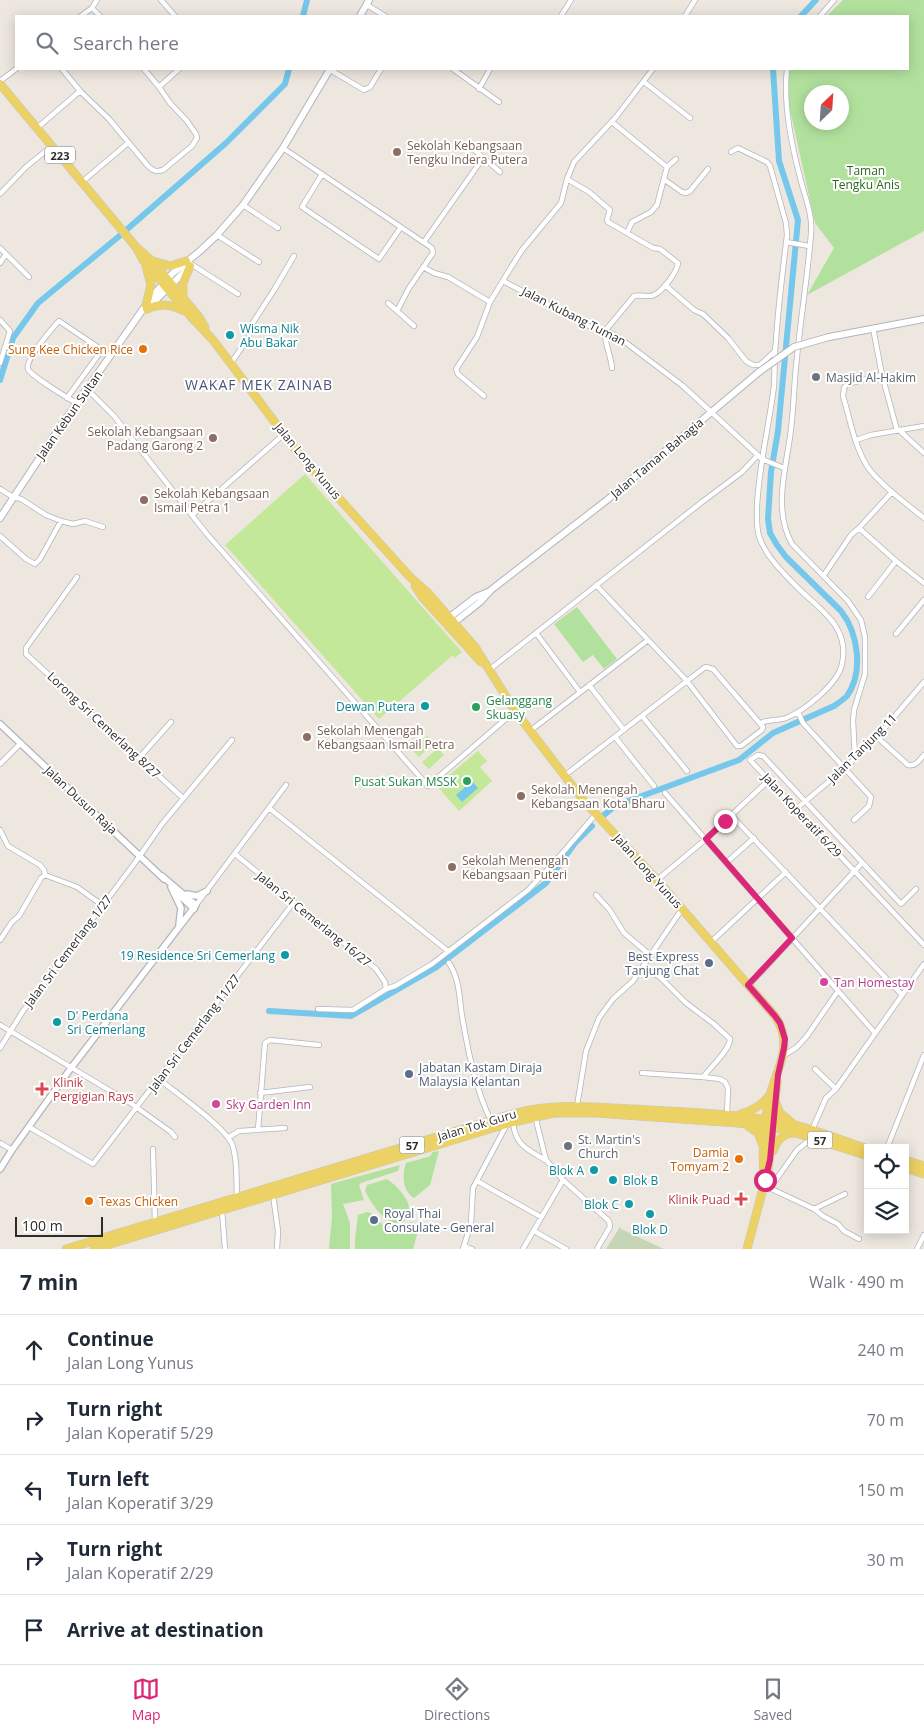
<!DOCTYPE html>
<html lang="en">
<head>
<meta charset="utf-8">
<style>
	:root { --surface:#fff; --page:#f6f6f7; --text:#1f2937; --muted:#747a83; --line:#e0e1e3; --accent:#db2777 }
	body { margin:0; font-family:"Open Sans",sans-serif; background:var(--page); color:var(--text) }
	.controls { position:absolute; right:15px; bottom:15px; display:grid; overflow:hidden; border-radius:0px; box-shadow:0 2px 12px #0003 }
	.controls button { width:45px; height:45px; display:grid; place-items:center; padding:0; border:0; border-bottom:1px solid var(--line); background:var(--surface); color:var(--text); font:25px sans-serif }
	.compass { position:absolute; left:804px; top:85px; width:45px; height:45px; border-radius:50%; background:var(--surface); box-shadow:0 2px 12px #0003; rotate:25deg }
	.scale { position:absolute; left:15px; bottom:12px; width:88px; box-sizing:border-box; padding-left:5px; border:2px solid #2c2c2c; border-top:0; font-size:14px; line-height:18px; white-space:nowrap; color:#2c2c2c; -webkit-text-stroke:4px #fff; paint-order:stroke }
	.stop { position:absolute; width:15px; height:15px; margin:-11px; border:4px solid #db2777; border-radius:50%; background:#fff }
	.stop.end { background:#db2777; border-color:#fff; box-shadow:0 1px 5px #0008 }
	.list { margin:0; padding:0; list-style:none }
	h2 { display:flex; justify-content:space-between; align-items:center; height:65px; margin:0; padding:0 20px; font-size:21px }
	h2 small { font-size:16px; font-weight:400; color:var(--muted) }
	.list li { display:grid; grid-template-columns:32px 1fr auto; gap:15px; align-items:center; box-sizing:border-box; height:70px; padding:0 20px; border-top:1px solid var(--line) }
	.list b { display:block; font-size:19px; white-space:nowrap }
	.list p { margin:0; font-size:16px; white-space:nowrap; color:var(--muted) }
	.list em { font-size:16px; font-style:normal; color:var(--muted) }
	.icon { flex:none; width:28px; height:28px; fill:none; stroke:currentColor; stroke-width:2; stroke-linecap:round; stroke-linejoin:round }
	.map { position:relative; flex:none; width:924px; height:1249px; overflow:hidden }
	.search { position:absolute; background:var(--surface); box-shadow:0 2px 12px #0003; left:15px; right:15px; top:15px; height:55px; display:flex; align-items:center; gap:12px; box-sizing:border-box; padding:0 18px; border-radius:0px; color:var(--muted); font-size:19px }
	.sheet { height:415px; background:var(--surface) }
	nav { display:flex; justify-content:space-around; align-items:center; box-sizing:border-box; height:70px; border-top:1px solid var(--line); background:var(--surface); font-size:14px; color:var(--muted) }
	nav a { display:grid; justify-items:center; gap:2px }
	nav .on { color:var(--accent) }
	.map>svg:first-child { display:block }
	.green { fill:#b2e19d; fill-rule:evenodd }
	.cemetery { fill:#c5d6b6 }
	.pitch { fill:#c4e899 }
	.water { fill:#75c8eb }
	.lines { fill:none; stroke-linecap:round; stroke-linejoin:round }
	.canal { stroke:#75c8eb; stroke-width:6 }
	.minor-casing { stroke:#b2b4bf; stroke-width:6 }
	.tertiary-casing { stroke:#b2b4bf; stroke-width:8 }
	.secondary-casing { stroke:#b2b4bf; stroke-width:8 }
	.primary-casing { stroke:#c8c8c8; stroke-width:9 }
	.minor { stroke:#fff; stroke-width:4.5 }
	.tertiary { stroke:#fff; stroke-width:5.5 }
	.secondary { stroke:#fff; stroke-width:6 }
	.primary { stroke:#ecd164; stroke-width:8 }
	.secondary-bridge-casing { stroke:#b2b4bf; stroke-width:8; stroke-linecap:butt }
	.secondary-bridge { stroke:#fff; stroke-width:6 }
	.route { stroke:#db2777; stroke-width:6 }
	.education-dot { fill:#8d6e63; stroke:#fff; stroke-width:2 }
	.culture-dot { fill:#0f9aa8; stroke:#fff; stroke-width:2 }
	.food-dot { fill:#e8710a; stroke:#fff; stroke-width:2 }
	.worship-dot { fill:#6b7280; stroke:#fff; stroke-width:2 }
	.leisure-dot { fill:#2e9e5b; stroke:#fff; stroke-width:2 }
	.service-dot { fill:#5c6f8a; stroke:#fff; stroke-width:2 }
	.hotel-dot { fill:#d1479c; stroke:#fff; stroke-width:2 }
	.health-dot { fill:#e0444e; stroke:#fff; stroke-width:2 }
	.labels { text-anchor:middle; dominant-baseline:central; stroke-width:4; stroke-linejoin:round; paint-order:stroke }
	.shield { fill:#fff; stroke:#6b6b6b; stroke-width:1 }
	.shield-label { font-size:11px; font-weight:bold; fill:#2c2c2c }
	.education-label { font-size:12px; fill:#785e54; stroke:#fff; text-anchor:start }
	.park-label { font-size:12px; fill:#2a671d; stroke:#fff }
	.street-label { font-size:12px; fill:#2c2c2c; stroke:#fff }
	.culture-label { font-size:12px; fill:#0d838f; stroke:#fff; text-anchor:end }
	.food-label { font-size:12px; fill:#c56008; stroke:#fff; text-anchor:end }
	.worship-label { font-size:12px; fill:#5b616d; stroke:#fff; text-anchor:start }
	.leisure-label { font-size:12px; fill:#27864d; stroke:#fff; text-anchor:start }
	.service-label { font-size:12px; fill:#4e5e75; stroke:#fff; text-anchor:start }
	.hotel-label { font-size:12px; fill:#b23c85; stroke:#fff; text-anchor:start }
	.health-label { font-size:12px; fill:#be3a42; stroke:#fff; text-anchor:start }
	.neighbourhood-label { font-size:14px; letter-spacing:1px; fill:#4d547b; stroke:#fff }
</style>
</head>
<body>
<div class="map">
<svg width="924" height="1249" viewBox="0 0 924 1249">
	<rect width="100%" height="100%" fill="#ede7df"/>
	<path class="green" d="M843 0H924V231L807 295 834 248 815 223 789 105 788 69H908V16H827ZM812 92H842V122H812Z
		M577 607 617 659 604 669 593 655 583 662 554 624Z
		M439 1151 430 1185 414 1198C402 1190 402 1175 406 1163L431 1156 432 1152Z
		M400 1165 398 1171 361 1183 359 1185 364 1200 343 1204 350 1223V1249H329L332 1217 331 1184Z
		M387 1179C400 1188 422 1211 400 1224 384 1224 371 1203 365 1191L367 1185Z
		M367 1212 371 1213 387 1229C396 1231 404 1228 411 1222L420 1224 413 1249H355V1239L358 1215Z"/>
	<path class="cemetery" d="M620 1227 621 1229 664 1249H606Z"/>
	<path class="pitch" d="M305 474 462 652 455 658 453 655 379 719 225 545Z
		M427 736 434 743 419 757 412 750Z
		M438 748 444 755 429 769 422 762Z
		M478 751 487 761 480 767 492 781 459 811 438 787 443 780Z"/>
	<path class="water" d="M472 781 478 788 462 802 456 795Z"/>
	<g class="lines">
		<path class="canal" d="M303 16 307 0
			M801 16 816 0
			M0 380 13 338 38 303 117 238 226 143 285 84 289 69
			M604 815 615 806 739 760 773 733 834 706C838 703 843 700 847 696 864 672 858 633 841 611L786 557 777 545 770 533 768 519 771 472 778 431 798 220 779 161 773 69
			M269 1011 351 1016 435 968 546 883 575 843 592 826"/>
		<g class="minor-casing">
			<path id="minor" d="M161 0 175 16
				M367 5 385 16
				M92 8 100 16
				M81 16 92 8 97 0
				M561 16 571 0
				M685 16 695 0
				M820 16 834 0
				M62 69 80 91 109 119 148 166C153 171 156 172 163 170L192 146 197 138 196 134 187 121 170 103 159 87 144 69
				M329 69 364 90 370 87 381 69
				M453 69 499 102
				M787 69C783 104 791 143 800 177 804 195 813 214 811 233 808 274 801 315 797 357 794 381 794 405 791 429 787 466 772 508 792 544L848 601 861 620 865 637V674L854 710 853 721 855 758
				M0 81 16 69
				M644 82 690 118
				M159 87 179 69
				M479 89 490 69
				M612 122 667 167
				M37 128 80 91
				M471 147 500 172
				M283 148 432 248 433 253 409 288 397 311
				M731 152 738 148 767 162 770 166 786 223 787 235C783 270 778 306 776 341 774 356 775 371 774 386 769 426 759 465 757 506 757 516 756 526 759 536 765 556 785 575 800 590 822 611 850 628 842 664 838 684 804 711 786 718 778 721 768 719 761 723
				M322 174 302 207 379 259 401 227
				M567 179 589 192 610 210 607 220 608 222 653 248 660 249 678 263C677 272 663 291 654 295 648 298 640 294 634 296L605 331C604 343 611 355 612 368
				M665 180 682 192 686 193 690 191 708 169
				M82 182 128 143
				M0 194 26 167 52 146
				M243 205 278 228
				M627 233 632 222 651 212 657 205 667 167 676 159
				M217 235 259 262
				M424 242 483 158
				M786 242 809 246
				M0 248 29 277
				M0 263 6 254
				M191 264 238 294
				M423 267 434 273 448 277 490 302
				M503 281 593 328 611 333 625 342 683 386 762 459 784 468
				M665 285 694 310 703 314 728 338 746 361 753 365H760L775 351
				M388 303 414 326
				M0 320 10 331 0 363
				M873 328 882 375 897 430
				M231 363 249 337 250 327 274 290 294 256
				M882 375 847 384 844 388 843 396C850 419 854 445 867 466 878 483 908 505 924 518
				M87 389 114 416 206 533 428 786 515 711
				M484 396 458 374 456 369 477 337 490 302 510 269 522 250 561 203 567 179 574 162 616 117 653 69
				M67 398 102 350
				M77 403C69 399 31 376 28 369 25 360 50 331 57 323L59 321 111 356
				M899 430 924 453
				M856 440 871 435 924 426
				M0 489 13 497 21 499 46 515 61 521 73 524 85 521 103 527
				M192 515 283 435
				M859 528 896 561 924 583
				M0 536 26 559 35 564 40 559 61 521
				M824 575 851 535 859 528 892 492
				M77 577 26 648V654L183 798
				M868 597 896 561
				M536 633 580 692
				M896 634 924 600
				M489 670 702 502 742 472 758 455
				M589 685 624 730
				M798 712 803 723 871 797 869 806 854 820
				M642 716 687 771
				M530 731 648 640
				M615 737 654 786
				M877 737 908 765C916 767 919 760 924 755
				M139 758 171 722
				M0 764 21 743
				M564 776 687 681 704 668 706 667 713 669 763 727 762 730 741 746H737L687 681 596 585
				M665 793 875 1033
				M269 808 448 951
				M796 809 845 768 877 737 924 682
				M731 815 902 995
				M0 830 8 846 40 865 44 870 45 875
				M235 854 376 969 385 982 386 989
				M727 862 754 838
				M657 880 706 839 769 780
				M916 889 901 904 763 756 758 755 750 760 924 945
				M596 895 609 909 624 933 650 955
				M196 905 286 785
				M0 940 12 922 19 916 41 878 45 875 77 887 102 905
				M711 942 786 872
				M449 963C460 980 459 997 462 1016 468 1051 475 1088 491 1121
				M643 966 661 978 686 1003 714 1024 730 1039C730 1050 710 1068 703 1077
				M749 985 862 863
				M318 1009 353 1010 386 989 395 986 432 964 528 890 552 865 596 814
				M0 1025 129 1102 171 1132 175 1137
				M0 1048 23 1011 134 864 162 824 232 740
				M783 1056 797 1047 807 1036 838 991
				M815 1069 836 1089 924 964
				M642 1073 703 1077 720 1079 725 1082 728 1088 727 1115
				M159 1079C176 1093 224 1126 232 1144 238 1160 236 1181 237 1198
				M260 1093 310 1087
				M577 1106 586 1051 599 1018 613 999 633 981 682 909
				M535 1116 546 1160 563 1180 609 1221 610 1227 597 1249
				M513 1122C515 1145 527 1149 545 1160
				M29 1127 93 1164 294 902
				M258 1130 265 1043 270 1040 319 1045
				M812 1130 826 1098 836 1089
				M229 1137 239 1131 285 1128
				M0 1143 12 1150
				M887 1148 924 1055
				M153 1149 155 1223
				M477 1181 541 1217
				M763 1185 814 1209 823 1216 838 1224 844 1231 859 1239
				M770 1188 797 1150 812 1138
				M273 1195 278 1231 277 1249
				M814 1209 845 1194
				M222 1210 225 1249
				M534 1231 566 1249
				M464 1246 472 1249
				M463 1249 471 1223 473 1188 507 1124
				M523 1249 563 1180
				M917 1249 924 1235"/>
		</g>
		<g class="tertiary-casing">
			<path id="tertiary" d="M0 724 164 879
				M171 887 181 908 179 925
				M175 891 194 909
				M187 894 197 896 207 891
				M0 1169 12 1150 71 1068 196 905 162 876"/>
		</g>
		<g class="secondary-casing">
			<path id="secondary" d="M360 16 369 0
				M149 307 188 268
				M829 337 924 319
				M0 518 58 430 153 295 172 274 200 251 217 235 243 205 283 148 330 69
				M446 620 476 597 488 592
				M451 625 480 602 491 590 607 500 759 372"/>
		</g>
		<g class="primary-casing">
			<path id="primary" d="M0 84 136 247 152 261 199 317 205 327
				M136 247 143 260 193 319 213 340 298 453 410 577 427 592 475 647 515 711 584 801 657 880 775 1016C796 1047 774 1072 768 1103 764 1128 761 1156 765 1180
				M153 261 170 266 186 261
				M146 266 151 285 146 305
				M183 298V283L190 266
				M147 309C161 303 170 304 184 311
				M415 586 423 598 481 662
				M775 1101 780 1113 792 1123
				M739 1115C751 1110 761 1107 769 1096
				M748 1126 758 1133 763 1146
				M773 1151C777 1140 783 1133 795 1133
				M905 1160 924 1166
				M905 1168 924 1174
				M66 1249 516 1113C555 1103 593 1107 633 1109 682 1112 732 1113 781 1122 810 1127 839 1140 868 1149
				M94 1249 513 1122 554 1113H596L738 1123 783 1129 868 1156
				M747 1249 768 1170 777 1082"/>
		</g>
		<use href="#minor" class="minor"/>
		<use href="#tertiary" class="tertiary"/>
		<use href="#secondary" class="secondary"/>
		<use href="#primary" class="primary"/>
		<g class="secondary-bridge-casing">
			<path id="secondary-bridge" d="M759 372 794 347 829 337"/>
		</g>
		<use href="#secondary-bridge" class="secondary-bridge"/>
	</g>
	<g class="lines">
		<path class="route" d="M725 821 706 839 792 938 748 985 775 1016 780 1023 785 1039 784 1048 778 1075 770 1160 765 1180"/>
	</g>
	<g class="education-dot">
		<circle cx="397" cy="152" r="5"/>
		<circle cx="213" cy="438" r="5"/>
		<circle cx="144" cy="500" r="5"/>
		<circle cx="307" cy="737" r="5"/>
		<circle cx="521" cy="796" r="5"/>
		<circle cx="452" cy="867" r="5"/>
	</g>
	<g class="culture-dot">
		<circle cx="230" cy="335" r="5"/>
		<circle cx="425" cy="706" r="5"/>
		<circle cx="285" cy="955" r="5"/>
		<circle cx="57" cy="1022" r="5"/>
		<circle cx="594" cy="1170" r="5"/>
		<circle cx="613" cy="1180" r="5"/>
		<circle cx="629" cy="1204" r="5"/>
		<circle cx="650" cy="1214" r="5"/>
	</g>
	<g class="food-dot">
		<circle cx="143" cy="349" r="5"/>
		<circle cx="739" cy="1159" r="5"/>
		<circle cx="89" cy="1201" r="5"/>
	</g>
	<g class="worship-dot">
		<circle cx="816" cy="377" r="5"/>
		<circle cx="568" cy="1146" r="5"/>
	</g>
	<g class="leisure-dot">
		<circle cx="476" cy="707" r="5"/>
		<circle cx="467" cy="781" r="5"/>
	</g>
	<g class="service-dot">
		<circle cx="709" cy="963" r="5"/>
		<circle cx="409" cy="1074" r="5"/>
		<circle cx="374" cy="1220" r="5"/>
	</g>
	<g class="hotel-dot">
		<circle cx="824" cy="982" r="5"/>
		<circle cx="216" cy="1104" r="5"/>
	</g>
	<g class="health-dot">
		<path d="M39.5 1081.5h5v5h5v5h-5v5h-5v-5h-5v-5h5z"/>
		<path d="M738.5 1191.5h5v5h5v5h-5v5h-5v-5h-5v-5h5z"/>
	</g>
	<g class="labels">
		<g class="shield">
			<rect x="45" y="146.5" width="30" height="17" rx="4"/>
			<rect x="807.5" y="1131.5" width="25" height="17" rx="4"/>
			<rect x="399.5" y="1136.5" width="25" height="17" rx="4"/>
		</g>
		<g class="shield-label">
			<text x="60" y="155">223</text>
			<text x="820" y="1140">57</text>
			<text x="412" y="1145">57</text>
		</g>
		<g class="education-label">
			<text x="407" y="145">Sekolah Kebangsaan<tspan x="407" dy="14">Tengku Indera Putera</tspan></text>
			<text x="203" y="431" text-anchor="end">Sekolah Kebangsaan<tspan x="203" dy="14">Padang Garong 2</tspan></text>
			<text x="154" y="493">Sekolah Kebangsaan<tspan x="154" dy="14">Ismail Petra 1</tspan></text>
			<text x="317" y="730">Sekolah Menengah<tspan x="317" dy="14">Kebangsaan Ismail Petra</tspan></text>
			<text x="531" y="789">Sekolah Menengah<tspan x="531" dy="14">Kebangsaan Kota Bharu</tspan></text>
			<text x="462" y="860">Sekolah Menengah<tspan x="462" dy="14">Kebangsaan Puteri</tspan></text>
		</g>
		<g class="park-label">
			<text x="866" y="170">Taman<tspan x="866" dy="14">Tengku Anis</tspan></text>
		</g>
		<g class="street-label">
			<text transform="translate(574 316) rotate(27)">Jalan Kubang Tuman</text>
			<text transform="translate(69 415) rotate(-55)">Jalan Kebun Sultan</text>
			<text transform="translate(657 458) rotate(-40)">Jalan Taman Bahagia</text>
			<text transform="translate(308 461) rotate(50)">Jalan Long Yunus</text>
			<text transform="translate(104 725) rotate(43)">Lorong Sri Cemerlang 8/27</text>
			<text transform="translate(862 748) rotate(-45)">Jalan Tanjung 11</text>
			<text transform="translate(81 800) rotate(43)">Jalan Dusun Raja</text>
			<text transform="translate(802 815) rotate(47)">Jalan Koperatif 6/29</text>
			<text transform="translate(648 871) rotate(48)">Jalan Long Yunus</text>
			<text transform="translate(314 919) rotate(39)">Jalan Sri Cemerlang 16/27</text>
			<text transform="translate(68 951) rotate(-53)">Jalan Sri Cemerlang 1/27</text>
			<text transform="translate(194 1033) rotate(-53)">Jalan Sri Cemerlang 11/27</text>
			<text transform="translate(477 1125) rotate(-17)">Jalan Tok Guru</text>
		</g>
		<g class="culture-label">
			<text x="240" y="328" text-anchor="start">Wisma Nik<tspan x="240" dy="14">Abu Bakar</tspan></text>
			<text x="415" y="706">Dewan Putera</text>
			<text x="275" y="955">19 Residence Sri Cemerlang</text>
			<text x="67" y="1015" text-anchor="start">D' Perdana<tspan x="67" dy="14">Sri Cemerlang</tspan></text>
			<text x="584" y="1170">Blok A</text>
			<text x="623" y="1180" text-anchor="start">Blok B</text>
			<text x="619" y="1204">Blok C</text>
			<text x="650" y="1229" text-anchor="middle">Blok D</text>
		</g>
		<g class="food-label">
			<text x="133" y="349">Sung Kee Chicken Rice</text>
			<text x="729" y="1152">Damia<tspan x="729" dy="14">Tomyam 2</tspan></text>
			<text x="99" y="1201" text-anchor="start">Texas Chicken</text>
		</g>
		<g class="worship-label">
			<text x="826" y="377">Masjid Al-Hakim</text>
			<text x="578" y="1139">St. Martin's<tspan x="578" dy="14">Church</tspan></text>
		</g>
		<g class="leisure-label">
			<text x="486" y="700">Gelanggang<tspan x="486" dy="14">Skuasy</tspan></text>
			<text x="457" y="781" text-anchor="end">Pusat Sukan MSSK</text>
		</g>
		<g class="service-label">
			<text x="699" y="956" text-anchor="end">Best Express<tspan x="699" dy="14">Tanjung Chat</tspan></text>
			<text x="419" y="1067">Jabatan Kastam Diraja<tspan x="419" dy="14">Malaysia Kelantan</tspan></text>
			<text x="384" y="1213">Royal Thai<tspan x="384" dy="14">Consulate - General</tspan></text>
		</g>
		<g class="hotel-label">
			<text x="834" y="982">Tan Homestay</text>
			<text x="226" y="1104">Sky Garden Inn</text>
		</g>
		<g class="health-label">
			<text x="53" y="1082">Klinik<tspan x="53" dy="14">Pergigian Rays</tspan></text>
			<text x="730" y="1199" text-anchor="end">Klinik Puad</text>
		</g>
		<g class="neighbourhood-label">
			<text x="259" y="384">WAKAF MEK ZAINAB</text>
		</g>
	</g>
</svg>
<div class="controls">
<button><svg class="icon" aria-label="locate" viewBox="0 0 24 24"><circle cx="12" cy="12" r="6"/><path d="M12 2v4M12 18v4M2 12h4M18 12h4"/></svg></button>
<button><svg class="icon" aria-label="layers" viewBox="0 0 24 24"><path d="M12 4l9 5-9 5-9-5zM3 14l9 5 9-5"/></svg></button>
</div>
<svg class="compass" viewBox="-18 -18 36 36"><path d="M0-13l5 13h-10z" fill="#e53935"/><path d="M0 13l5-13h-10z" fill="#747a83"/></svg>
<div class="scale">100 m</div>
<div class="stop" style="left:765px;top:1180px"></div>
<div class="stop end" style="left:725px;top:821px"></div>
<div class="search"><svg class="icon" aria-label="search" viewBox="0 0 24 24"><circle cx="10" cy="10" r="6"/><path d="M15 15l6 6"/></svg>Search here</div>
</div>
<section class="sheet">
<h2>7 min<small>Walk · 490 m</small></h2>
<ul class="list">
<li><svg class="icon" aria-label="ahead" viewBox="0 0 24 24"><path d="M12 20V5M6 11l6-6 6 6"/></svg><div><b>Continue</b><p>Jalan Long Yunus</p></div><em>240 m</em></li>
<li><svg class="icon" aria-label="right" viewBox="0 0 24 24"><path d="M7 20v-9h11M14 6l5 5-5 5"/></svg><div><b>Turn right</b><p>Jalan Koperatif 5/29</p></div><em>70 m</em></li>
<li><svg class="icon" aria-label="left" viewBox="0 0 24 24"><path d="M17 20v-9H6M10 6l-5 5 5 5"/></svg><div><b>Turn left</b><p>Jalan Koperatif 3/29</p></div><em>150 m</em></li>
<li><svg class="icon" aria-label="right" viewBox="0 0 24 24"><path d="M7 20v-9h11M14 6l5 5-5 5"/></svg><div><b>Turn right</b><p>Jalan Koperatif 2/29</p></div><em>30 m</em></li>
<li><svg class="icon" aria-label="arrive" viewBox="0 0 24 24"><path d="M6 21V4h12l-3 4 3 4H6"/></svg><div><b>Arrive at destination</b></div></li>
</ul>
</section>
<nav>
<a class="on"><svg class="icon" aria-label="map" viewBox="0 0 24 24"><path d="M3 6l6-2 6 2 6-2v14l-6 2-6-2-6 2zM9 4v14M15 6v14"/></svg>Map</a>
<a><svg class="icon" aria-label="directions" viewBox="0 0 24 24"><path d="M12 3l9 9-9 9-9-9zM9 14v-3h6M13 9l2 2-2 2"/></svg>Directions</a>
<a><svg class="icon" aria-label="saved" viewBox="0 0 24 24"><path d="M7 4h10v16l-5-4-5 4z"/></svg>Saved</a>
</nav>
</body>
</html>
